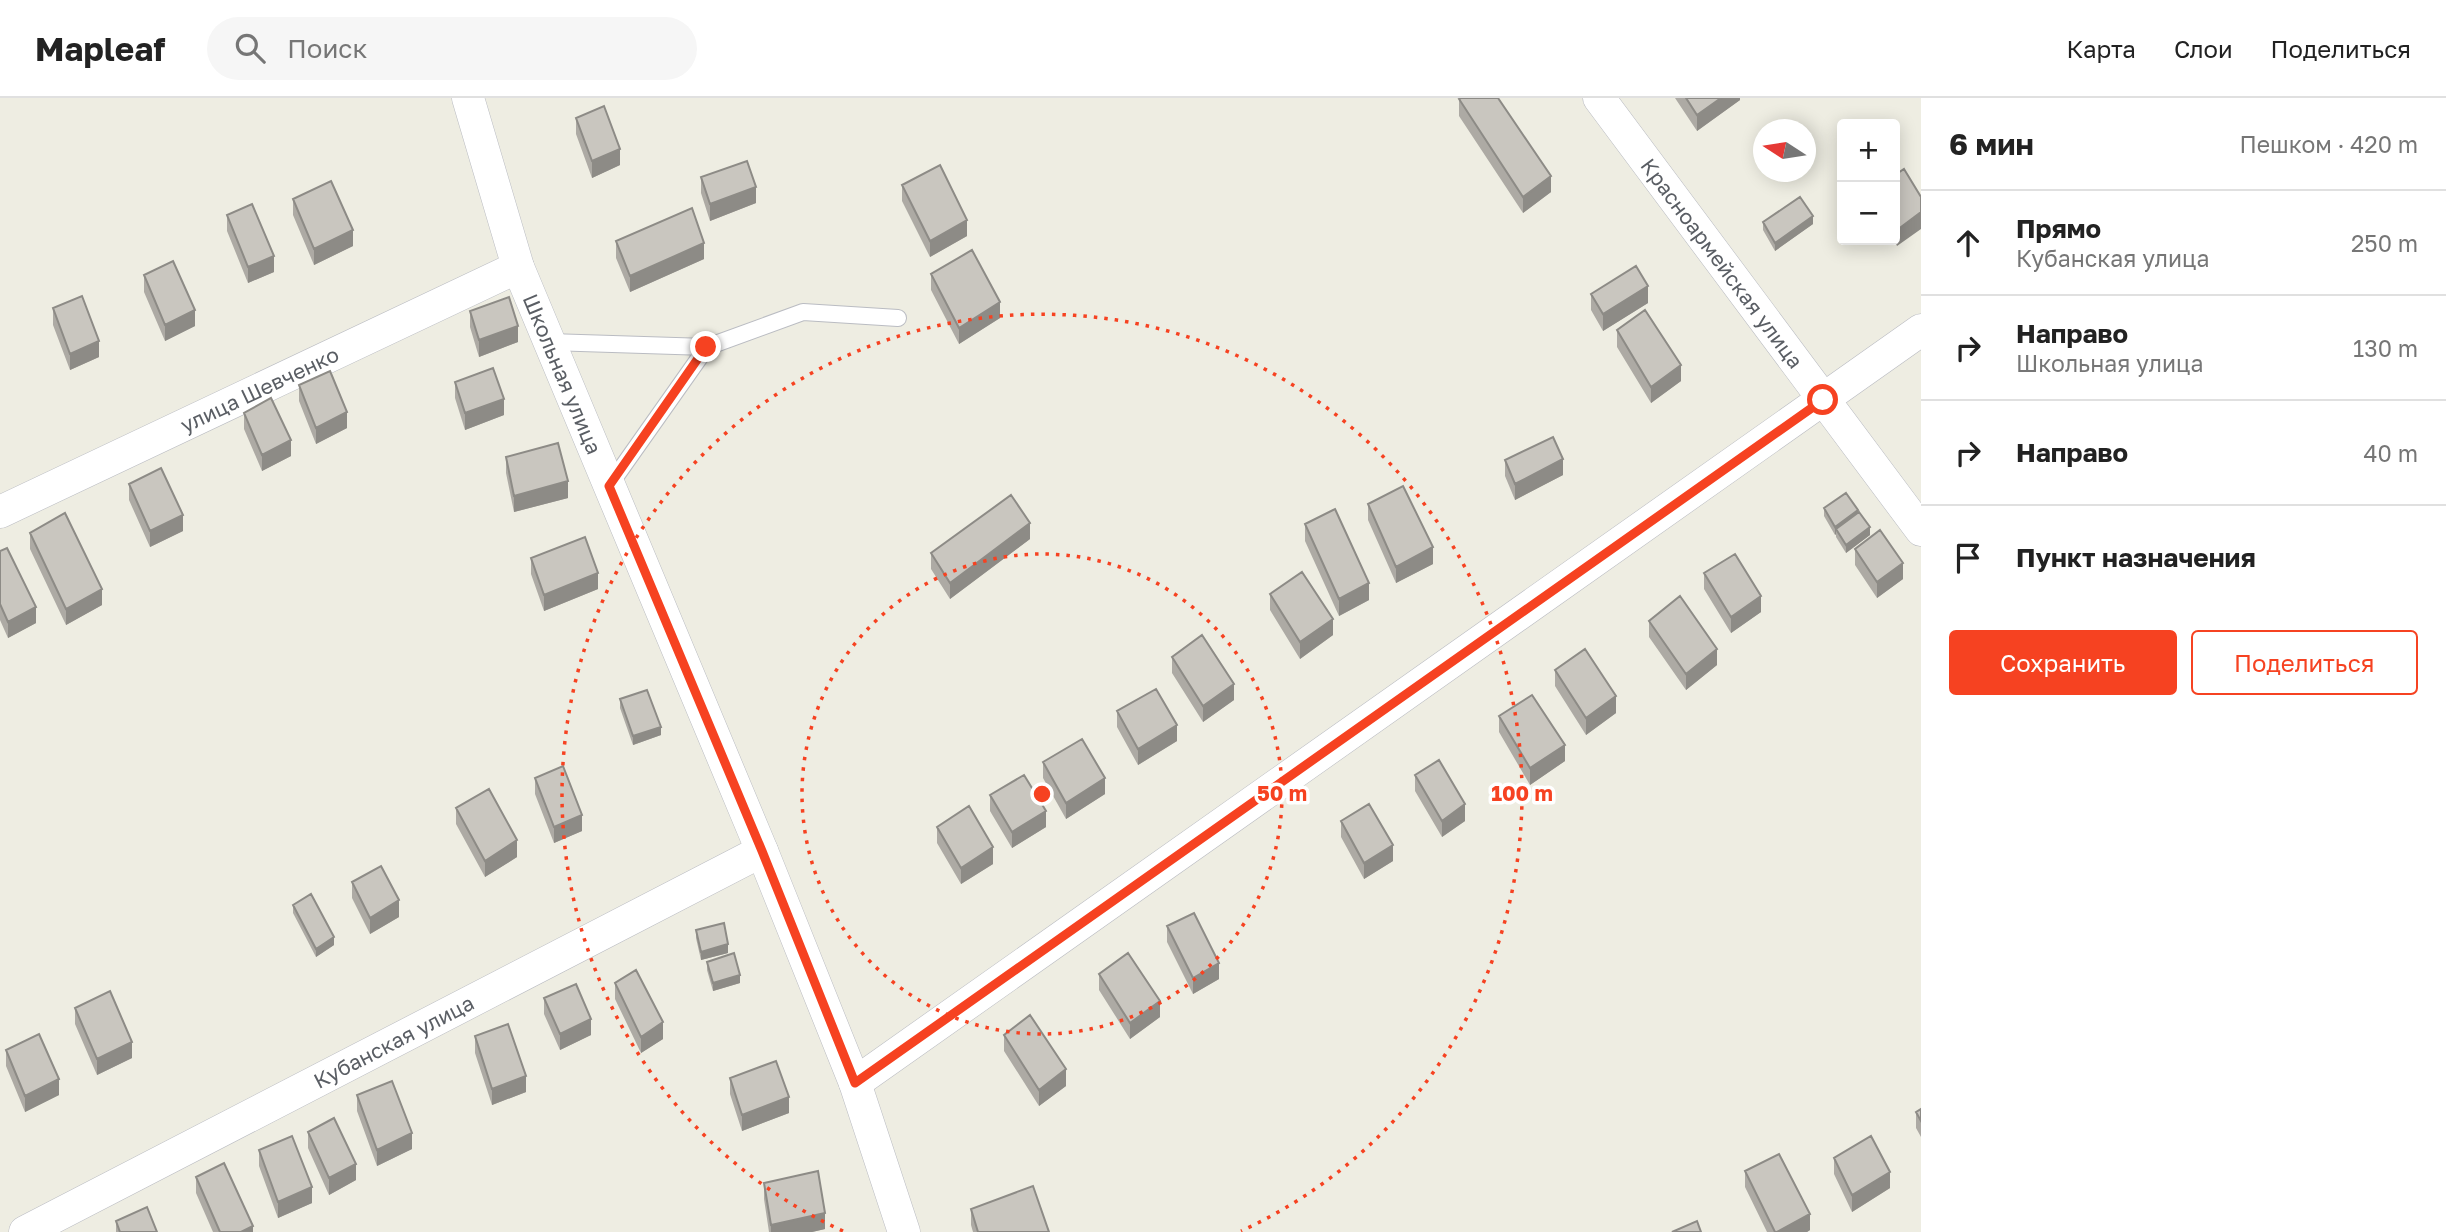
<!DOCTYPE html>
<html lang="ru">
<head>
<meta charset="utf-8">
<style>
	:root { --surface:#fff; --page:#f6f6f6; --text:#222; --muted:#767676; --line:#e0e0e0; --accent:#f64221 }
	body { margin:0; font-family:"Golos Text",sans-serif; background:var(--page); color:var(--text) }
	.controls { position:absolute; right:21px; top:21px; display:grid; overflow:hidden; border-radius:7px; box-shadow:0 4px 18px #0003 }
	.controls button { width:63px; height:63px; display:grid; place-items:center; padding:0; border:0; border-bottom:2px solid var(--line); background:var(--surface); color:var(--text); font:35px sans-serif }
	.compass { position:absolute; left:1753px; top:21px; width:63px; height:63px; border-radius:50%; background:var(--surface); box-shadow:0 4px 18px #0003; rotate:282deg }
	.stop { position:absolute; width:21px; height:21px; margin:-16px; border:5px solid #f64221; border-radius:50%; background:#fff }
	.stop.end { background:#f64221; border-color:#fff; box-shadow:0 2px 7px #0008 }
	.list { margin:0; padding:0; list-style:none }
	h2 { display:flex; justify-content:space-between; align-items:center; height:91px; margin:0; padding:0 28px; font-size:30px }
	h2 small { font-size:23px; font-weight:400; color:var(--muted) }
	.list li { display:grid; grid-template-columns:46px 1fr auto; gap:21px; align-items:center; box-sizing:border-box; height:105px; padding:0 28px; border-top:2px solid var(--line) }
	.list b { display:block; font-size:26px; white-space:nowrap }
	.list p { margin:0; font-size:23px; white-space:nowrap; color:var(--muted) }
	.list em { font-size:23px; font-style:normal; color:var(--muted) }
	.actions { display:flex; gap:14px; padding:21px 28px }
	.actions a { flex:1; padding:16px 0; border:2px solid var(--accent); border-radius:7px; text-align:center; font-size:24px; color:var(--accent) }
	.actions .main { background:var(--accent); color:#fff }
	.icon { flex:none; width:38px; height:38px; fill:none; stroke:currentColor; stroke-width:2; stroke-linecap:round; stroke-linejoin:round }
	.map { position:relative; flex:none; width:1921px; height:1134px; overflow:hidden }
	header { display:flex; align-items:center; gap:42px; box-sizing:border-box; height:98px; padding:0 35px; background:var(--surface); border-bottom:2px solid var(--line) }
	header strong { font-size:33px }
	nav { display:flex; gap:38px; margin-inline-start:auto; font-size:24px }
	.search { width:490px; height:63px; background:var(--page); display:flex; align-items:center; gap:18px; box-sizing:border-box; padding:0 24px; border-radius:38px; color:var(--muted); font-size:26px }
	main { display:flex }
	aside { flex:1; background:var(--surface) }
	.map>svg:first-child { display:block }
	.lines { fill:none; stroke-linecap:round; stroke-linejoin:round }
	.lane-casing { stroke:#babcc2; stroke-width:18 }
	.street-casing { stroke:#babcc2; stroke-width:33 }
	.lane { stroke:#fff; stroke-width:16 }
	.street { stroke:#fff; stroke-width:32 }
	.wall { fill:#adaaa4 }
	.shaded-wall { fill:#8d8b86 }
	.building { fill:#c9c6bf; stroke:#8d8b86; stroke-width:2 }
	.route { stroke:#f64221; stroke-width:9 }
	.ring { fill:none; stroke:#f64221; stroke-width:3.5; stroke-dasharray:3.5 7 }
	.labels { text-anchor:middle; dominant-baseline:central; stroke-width:7; stroke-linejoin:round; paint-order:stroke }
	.street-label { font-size:21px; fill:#5a5e64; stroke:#fff }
	.centre { fill:#f64221; stroke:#fff; stroke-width:3.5 }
	.ring-label { font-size:21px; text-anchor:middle; font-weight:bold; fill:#f64221; stroke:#fff; stroke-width:7; stroke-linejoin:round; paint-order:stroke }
</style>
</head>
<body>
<header>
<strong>Mapleaf</strong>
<div class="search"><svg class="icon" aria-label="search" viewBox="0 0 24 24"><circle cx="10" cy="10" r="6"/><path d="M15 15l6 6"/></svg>Поиск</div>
<nav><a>Карта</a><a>Слои</a><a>Поделиться</a></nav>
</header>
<main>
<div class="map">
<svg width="1921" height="1134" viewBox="0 0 1921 1134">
	<rect width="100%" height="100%" fill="#eeede2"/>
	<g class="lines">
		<g class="lane-casing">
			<path id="lane" d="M549 244 707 249
				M609 388 707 249 803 214 898 220"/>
		</g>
		<g class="street-casing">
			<g id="street">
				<path id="s1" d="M468 0 518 169 762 753 855 985 904 1134"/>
				<path id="s2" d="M1599 0 1921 432"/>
				<path id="s3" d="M0 414 518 169"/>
				<path d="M855 985 1921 232"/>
				<path id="s4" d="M25 1134 762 753"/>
			</g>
		</g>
		<use href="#lane" class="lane"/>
		<use href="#street" class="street"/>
	</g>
	<path class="wall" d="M1675 0H1740V2L1697 33Z
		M1459 1 1551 94 1523 115 1459 18Z
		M576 20 620 67 592 80 576 36Z
		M1904 71 1897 148 1893 142H1895V77Z
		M701 79 756 105 710 123 701 95Z
		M902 87 967 138 930 159 902 103Z
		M293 101 353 148 314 167 293 117Z
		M227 117 274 174 248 185 227 133Z
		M1763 124 1813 126 1775 153 1763 132Z
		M616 143 704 161 630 194 616 160Z
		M931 176 1000 220 959 246 931 192Z
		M144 177 195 228 165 243 144 194Z
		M1591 196 1648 205 1603 233 1591 212Z
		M53 210 99 259 70 272 53 227Z
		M470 213 518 244 479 259 470 229Z
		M1617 232 1681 283 1651 305 1617 249Z
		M455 284 504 317 465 332 455 300Z
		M299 287 347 330 316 346 299 303Z
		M244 315 291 358 262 373 244 331Z
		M506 359 568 400 514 414 506 375Z
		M1505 362 1563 377 1515 402 1505 378Z
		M129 386 183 433 150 449 129 402Z
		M1368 406 1433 466 1396 485 1368 422Z
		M1824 410 1858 415 1870 437 1846 455 1836 439V436L1835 437 1824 418Z
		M1305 426 1369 502 1339 518 1305 443Z
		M30 435 102 507 66 527 30 451Z
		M1030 441 950 501 931 471V455Z
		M1855 451 1903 481 1877 500 1855 467Z
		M0 453 36 525 8 540 0 522Z
		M531 460 598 491 544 513 531 476Z
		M1704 475 1761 514 1731 535 1704 491Z
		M1270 496 1333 537 1300 561 1270 512Z
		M1649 523 1717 567 1686 592 1649 539Z
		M1172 559 1234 602 1203 624 1172 575Z
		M1555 572 1616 615 1586 637 1555 588Z
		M620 601 661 637 633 647 620 610Z
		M1117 613 1177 643 1138 667 1117 629Z
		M1499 618 1565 663 1530 687 1499 634Z
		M1043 664 1105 696 1066 721 1043 680Z
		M1415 677 1465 723 1442 739 1415 693Z
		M535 680 582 733 554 745 535 696Z
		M990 697 1046 729 1012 750 990 713Z
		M456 710 517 759 485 779 456 726Z
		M1341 723 1393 763 1364 781 1341 739Z
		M937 729 993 766 961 786 937 745Z
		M352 784 399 819 370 836 352 800Z
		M293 807 334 847 316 859 293 815Z
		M1167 828 1219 881 1193 896 1167 844Z
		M696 832 728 855 701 862 696 840Z
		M707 864 740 885 713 893 707 872Z
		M1099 876 1160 919 1130 941 1099 892Z
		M615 885 663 941 641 955 615 901Z
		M544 900 591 937 560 952 544 916Z
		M75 910 132 960 97 977 75 926Z
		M1004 937 1066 988 1039 1008 1004 953Z
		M475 938 526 994 492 1007 475 955Z
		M6 952 59 997 25 1014 6 968Z
		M730 980 789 1015 742 1033 730 996Z
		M357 997 412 1051 377 1068 357 1013Z
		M1921 1011V1039L1916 1030V1014Z
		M308 1034 356 1082 329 1097 308 1050Z
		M259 1052 312 1105 278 1120 259 1068Z
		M1834 1060 1890 1090 1852 1114 1834 1076Z
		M1745 1073 1810 1132 1807 1134H1767L1745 1089Z
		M196 1079 253 1134H213L196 1095Z
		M764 1085 825 1131 812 1134H769L764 1101Z
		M971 1111 1049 1134H973L971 1127Z
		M116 1123 157 1134H116Z"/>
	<path class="shaded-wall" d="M1721 0H1740V2L1697 33V17Z
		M620 51V67L592 80V63Z
		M1551 78V94L1523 115V99Z
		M756 89V105L710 123V106Z
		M1921 114V131L1897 148V132Z
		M1813 118V126L1775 153V145Z
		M967 122V138L930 159V143Z
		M353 132V148L314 167V151Z
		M704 145V161L630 194V178Z
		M274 158V174L248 185V169Z
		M1648 188V205L1603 233V216Z
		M1000 204V220L959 246V230Z
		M195 212V228L165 243V227Z
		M518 228V244L479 259V242Z
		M99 243V259L70 272V256Z
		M1681 267V283L1651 305V289Z
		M504 301V317L465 332V315Z
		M347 314V330L316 346V330Z
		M291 342V358L262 373V357Z
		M1563 361V377L1515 402V386Z
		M568 383V400L514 414V398Z
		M1858 412V420L1836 431V436L1835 437V429Z
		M183 417V433L150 449V433Z
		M1030 425V441L950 501V485Z
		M1870 429V437L1846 455V447Z
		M1433 449V466L1396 485V469Z
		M1903 465V481L1877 500V484Z
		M598 475V491L544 513V497Z
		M1369 485V502L1339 518V501Z
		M102 491V507L66 527V511Z
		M1761 498V514L1731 535V519Z
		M36 509V525L8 540V524Z
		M1333 521V537L1300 561V544Z
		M1717 551V567L1686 592V576Z
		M1234 586V602L1203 624V608Z
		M1616 598V615L1586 637V620Z
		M1177 627V643L1138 667V651Z
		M661 629V637L633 647V638Z
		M1565 647V663L1530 687V670Z
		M1105 680V696L1066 721V705Z
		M1465 706V723L1442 739V723Z
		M1046 713V729L1012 750V734Z
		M582 717V733L554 745V729Z
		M517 742V759L485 779V763Z
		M1393 747V763L1364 781V765Z
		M993 749V766L961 786V770Z
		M399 802V819L370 836V820Z
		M334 839V847L316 859V851Z
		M728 846V855L701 862V854Z
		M1219 865V881L1193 896V880Z
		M740 877V885L713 893V885Z
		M1160 903V919L1130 941V925Z
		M591 921V937L560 952V936Z
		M663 924V941L641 955V939Z
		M132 944V960L97 977V961Z
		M1066 971V988L1039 1008V992Z
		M526 978V994L492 1007V991Z
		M59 981V997L25 1014V998Z
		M789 999V1015L742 1033V1017Z
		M412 1035V1051L377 1068V1052Z
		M356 1066V1082L329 1097V1080Z
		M1890 1074V1090L1852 1114V1097Z
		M312 1089V1105L278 1120V1104Z
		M825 1115V1131L812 1134H771V1127Z
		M1810 1116V1132L1807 1134H1777Z
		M253 1128V1134H241Z"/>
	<path class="building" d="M1461 0H1498L1551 78 1523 99 1459 1Z
		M1686 0H1721L1697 17Z
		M604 8 620 51 592 63 576 20Z
		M747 63 756 89 710 106 701 79Z
		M940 67 967 122 930 143 902 87Z
		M1904 71 1921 99V114L1897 132 1895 129V77Z
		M331 83 353 132 314 151 293 101Z
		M1800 99 1813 118 1775 145 1763 124Z
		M252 106 274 158 248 169 227 117Z
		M692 110 704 145 630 178 616 143Z
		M972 152 1000 204 959 230 931 176Z
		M173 163 195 212 165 227 144 177Z
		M1636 168 1648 188 1603 216 1591 196Z
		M82 198 99 243 70 256 53 210Z
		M509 199 518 228 479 242 470 213Z
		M1645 212 1681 267 1651 289 1617 232Z
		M493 270 504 301 465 315 455 284Z
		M330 273 347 314 316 330 299 287Z
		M271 300 291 342 262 357 244 315Z
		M1553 339 1563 361 1515 386 1505 362Z
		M558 345 568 383 514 398 506 359Z
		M161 370 183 417 150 433 129 386Z
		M1403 388 1433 449 1396 469 1368 406Z
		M1846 395 1858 412 1835 429 1824 410Z
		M1011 397 1030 425 950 485 931 455Z
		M1335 411 1369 485 1339 501 1305 426Z
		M1859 414 1870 429 1846 447 1836 431Z
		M65 415 102 491 66 511 30 435Z
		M1880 432 1903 465 1877 484 1855 451Z
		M585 439 598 475 544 497 531 460Z
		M7 450 36 509 8 524 0 506V453Z
		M1735 456 1761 498 1731 519 1704 475Z
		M1302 474 1333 521 1300 544 1270 496Z
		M1680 498 1717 551 1686 576 1649 523Z
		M1202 537 1234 586 1203 608 1172 559Z
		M1585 551 1616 598 1586 620 1555 572Z
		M1156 591 1177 627 1138 651 1117 613Z
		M647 592 661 629 633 638 620 601Z
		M1532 597 1565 647 1530 670 1499 618Z
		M1082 641 1105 680 1066 705 1043 664Z
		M1439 662 1465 706 1442 723 1415 677Z
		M563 668 582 717 554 729 535 680Z
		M1024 677 1046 713 1012 734 990 697Z
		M489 691 517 742 485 763 456 710Z
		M1369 706 1393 747 1364 765 1341 723Z
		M969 708 993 749 961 770 937 729Z
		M381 768 399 802 370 820 352 784Z
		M311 796 334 839 316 851 293 807Z
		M1194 815 1219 865 1193 880 1167 828Z
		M724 825 728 846 701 854 696 832Z
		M734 855 740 877 713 885 707 864Z
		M1128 855 1160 903 1130 925 1099 876Z
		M636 872 663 924 641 939 615 885Z
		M576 886 591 921 560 936 544 900Z
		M110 893 132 944 97 961 75 910Z
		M1030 917 1066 971 1039 992 1004 937Z
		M508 926 526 978 492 991 475 938Z
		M39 936 59 981 25 998 6 952Z
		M776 963 789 999 742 1017 730 980Z
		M392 983 412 1035 377 1052 357 997Z
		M1921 1011V1023L1916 1014Z
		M334 1020 356 1066 329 1080 308 1034Z
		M292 1038 312 1089 278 1104 259 1052Z
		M1871 1038 1890 1074 1852 1097 1834 1060Z
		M1779 1056 1810 1116 1777 1134H1775L1745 1073Z
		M224 1065 253 1128 241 1134H220L196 1079Z
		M818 1073 825 1115 771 1127 764 1085Z
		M1033 1088 1049 1134H978L971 1111Z
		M147 1109 157 1134H120L116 1123Z
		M1697 1123 1701 1134H1672Z"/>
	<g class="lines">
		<path class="route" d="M706 249 609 388 762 753 855 985 1823 302"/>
	</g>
	<g class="ring">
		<circle cx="1042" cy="696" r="240"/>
		<path d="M843 1133A480 480 0 1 1 1241 1133"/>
	</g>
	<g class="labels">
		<g class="street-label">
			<text stroke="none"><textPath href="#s2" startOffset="206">Красноармейская улица</textPath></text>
			<text stroke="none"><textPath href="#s1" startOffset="292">Школьная улица</textPath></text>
			<text stroke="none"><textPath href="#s3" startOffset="287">улица Шевченко</textPath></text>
			<text stroke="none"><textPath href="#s4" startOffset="415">Кубанская улица</textPath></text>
		</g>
	</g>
	<circle cx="1042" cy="696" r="10" class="centre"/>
	<g class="ring-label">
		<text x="1282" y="703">50 m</text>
		<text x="1522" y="703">100 m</text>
	</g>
</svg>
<div class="controls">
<button>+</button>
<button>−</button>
</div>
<svg class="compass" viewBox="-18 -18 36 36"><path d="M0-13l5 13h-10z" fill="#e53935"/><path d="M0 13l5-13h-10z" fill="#767676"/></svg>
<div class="stop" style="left:1823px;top:302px"></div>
<div class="stop end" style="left:706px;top:249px"></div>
</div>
<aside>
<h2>6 мин<small>Пешком · 420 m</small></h2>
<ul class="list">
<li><svg class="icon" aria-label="ahead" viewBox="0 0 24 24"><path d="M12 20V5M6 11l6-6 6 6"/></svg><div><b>Прямо</b><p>Кубанская улица</p></div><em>250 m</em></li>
<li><svg class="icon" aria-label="right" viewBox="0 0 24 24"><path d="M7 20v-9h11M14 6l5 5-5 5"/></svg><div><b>Направо</b><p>Школьная улица</p></div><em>130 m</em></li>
<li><svg class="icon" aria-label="right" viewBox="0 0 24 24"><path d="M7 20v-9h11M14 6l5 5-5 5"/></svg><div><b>Направо</b></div><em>40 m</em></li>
<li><svg class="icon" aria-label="arrive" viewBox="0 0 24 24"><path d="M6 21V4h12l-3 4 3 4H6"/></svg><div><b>Пункт назначения</b></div></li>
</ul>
<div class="actions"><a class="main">Сохранить</a><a>Поделиться</a></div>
</aside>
</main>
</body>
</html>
